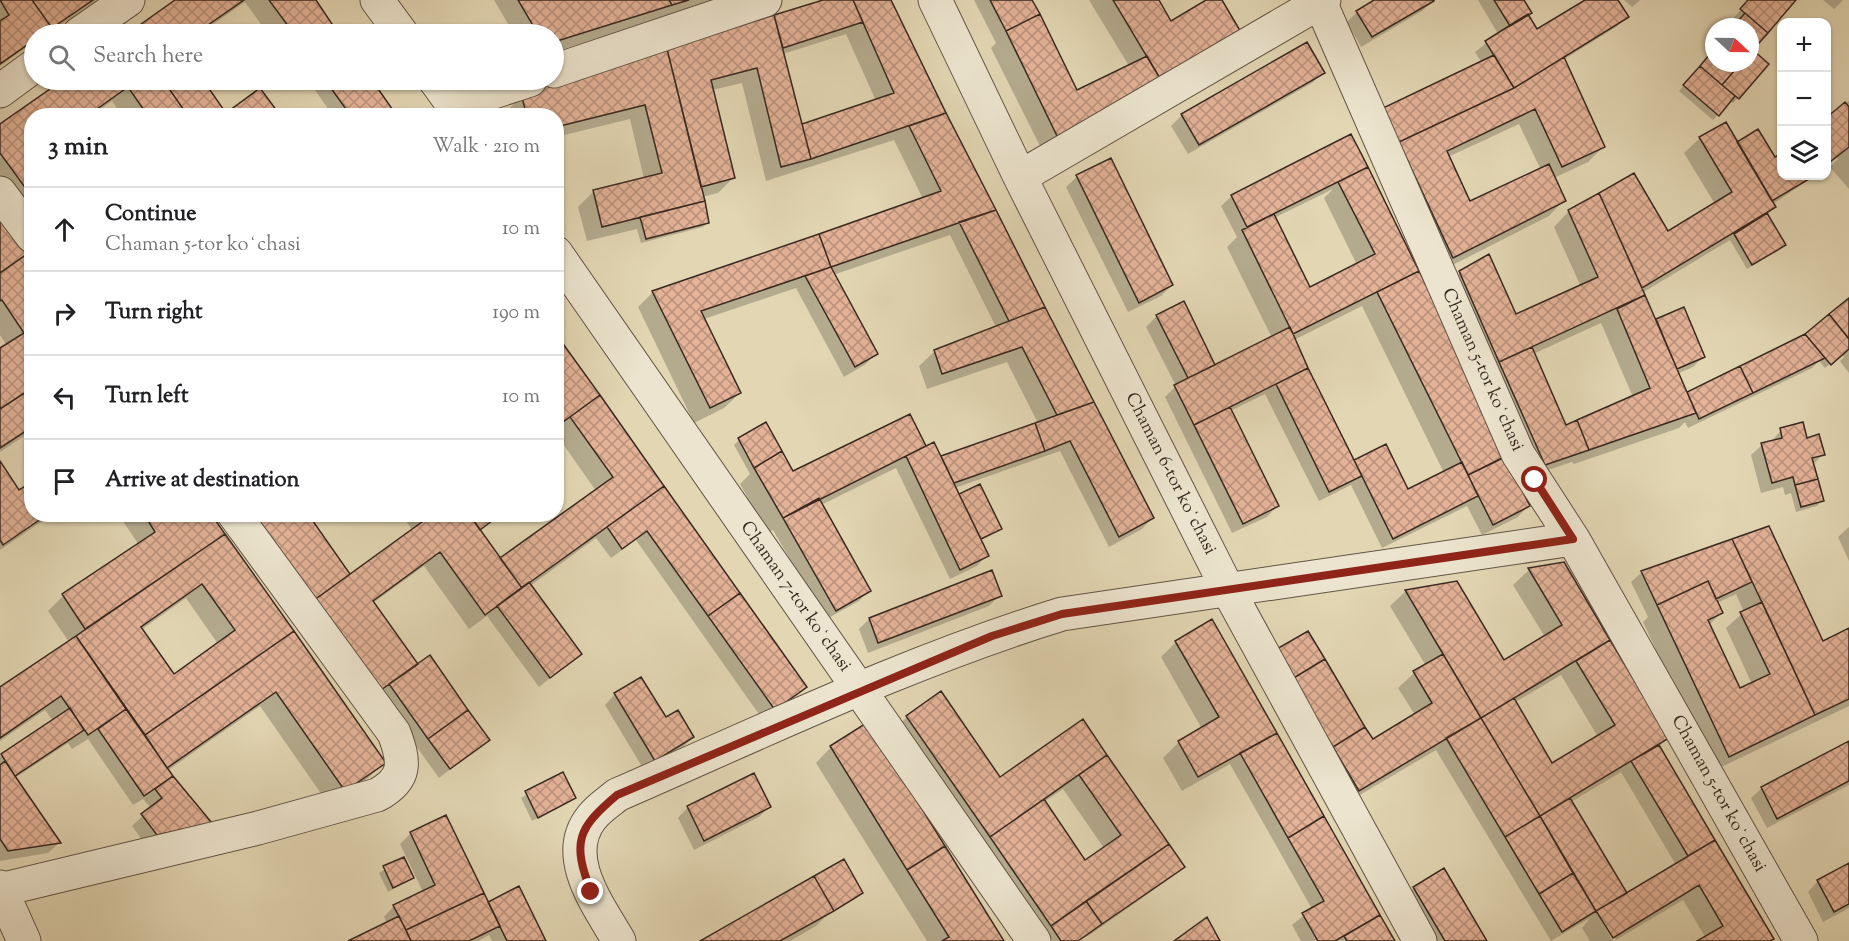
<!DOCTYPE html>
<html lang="en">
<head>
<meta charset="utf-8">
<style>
	:root { --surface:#fff; --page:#f2f2f2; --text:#202124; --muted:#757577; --line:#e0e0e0 }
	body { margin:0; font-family:"Sorts Mill Goudy",serif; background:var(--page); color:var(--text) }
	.controls { position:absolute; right:18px; top:18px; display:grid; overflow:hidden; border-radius:12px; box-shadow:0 2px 4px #0004 }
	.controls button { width:54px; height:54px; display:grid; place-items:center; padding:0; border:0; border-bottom:2px solid var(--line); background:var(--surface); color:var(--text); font:30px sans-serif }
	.compass { position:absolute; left:1705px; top:18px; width:54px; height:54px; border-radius:50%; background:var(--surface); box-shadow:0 2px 4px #0004; rotate:112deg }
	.stop { position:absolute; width:18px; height:18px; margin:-14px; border:4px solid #8f2418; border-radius:50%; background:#fff }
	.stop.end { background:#8f2418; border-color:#fff; box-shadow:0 2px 6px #0008 }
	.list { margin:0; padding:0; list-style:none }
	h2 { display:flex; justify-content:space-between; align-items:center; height:78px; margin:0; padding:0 24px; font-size:26px }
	h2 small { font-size:20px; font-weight:400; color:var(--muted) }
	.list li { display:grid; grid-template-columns:39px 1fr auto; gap:18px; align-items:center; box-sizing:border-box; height:84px; padding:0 24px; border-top:2px solid var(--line) }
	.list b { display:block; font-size:22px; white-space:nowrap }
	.list p { margin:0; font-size:20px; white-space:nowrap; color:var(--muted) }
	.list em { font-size:20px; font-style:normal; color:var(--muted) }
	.icon { flex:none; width:33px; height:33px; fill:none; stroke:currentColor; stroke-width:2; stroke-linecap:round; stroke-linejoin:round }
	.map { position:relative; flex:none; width:1849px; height:941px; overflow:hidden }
	.search { position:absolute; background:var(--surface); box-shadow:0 2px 4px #0004; left:24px; top:24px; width:540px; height:66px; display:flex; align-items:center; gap:15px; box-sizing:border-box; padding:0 21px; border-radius:33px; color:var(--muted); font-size:22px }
	.panel { position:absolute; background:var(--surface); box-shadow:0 2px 4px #0004; left:24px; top:108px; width:540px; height:414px; border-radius:24px }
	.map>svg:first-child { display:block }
	.shadow { fill:#0003; fill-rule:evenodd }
	.building { fill:url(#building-cross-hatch); stroke:#382920; stroke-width:1.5; fill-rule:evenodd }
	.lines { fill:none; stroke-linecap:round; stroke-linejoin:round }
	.minor-casing { stroke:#625445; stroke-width:35 }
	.minor { stroke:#ece4ce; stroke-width:33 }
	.route { stroke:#8f2418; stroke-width:8 }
	.labels { text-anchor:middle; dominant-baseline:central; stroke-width:4.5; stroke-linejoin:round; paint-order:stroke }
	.street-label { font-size:18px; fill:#382920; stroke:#ece4ce }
</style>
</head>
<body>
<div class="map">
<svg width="1849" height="941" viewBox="0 0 1849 941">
	<defs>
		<pattern id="building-cross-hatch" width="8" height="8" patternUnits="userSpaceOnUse" patternTransform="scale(1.5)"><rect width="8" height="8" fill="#e3b297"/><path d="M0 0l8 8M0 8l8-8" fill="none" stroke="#b9917b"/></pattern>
	</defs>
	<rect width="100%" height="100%" fill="#e2d6b3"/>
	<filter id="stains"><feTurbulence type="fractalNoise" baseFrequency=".00333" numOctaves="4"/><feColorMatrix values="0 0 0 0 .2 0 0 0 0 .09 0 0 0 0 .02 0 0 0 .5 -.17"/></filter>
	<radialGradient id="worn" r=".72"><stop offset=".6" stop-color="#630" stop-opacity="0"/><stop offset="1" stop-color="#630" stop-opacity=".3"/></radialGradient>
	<path class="shadow" d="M0 0H97L48 34H34V42L0 66Z
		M177 0H314L338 34H268L245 2 199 34H129Z
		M494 0H720L554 52V34H514Z
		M828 0H890L1152 518 1142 529 1109 547 1060 451 955 488 959 496 1001 529 980 541 987 555 977 566 950 579 896 468 821 505 869 590 859 601 825 620 773 530 767 533 740 484 750 474 734 445 739 440 765 424 793 473 925 448 940 458 1038 423 1007 362 927 389 919 366 935 351 996 327 950 235 833 275 876 353 866 364 844 377 796 288 704 319 740 393 724 408 694 423 638 307 653 292 923 199 894 140 766 181 742 83 712 90 733 178 718 193 702 197 708 222 703 227 641 243 637 229 587 241 578 207 594 191 644 179 630 119 556 137V116H508L507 111 522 95ZM846 34 876 101 801 126 783 54Z
		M974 0H1031L1077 92 1129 66 1089 0H1157L1171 23 1209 0H1220L1044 154 991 48 996 43Z
		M1377 0H1432L1433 1 1422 11 1361 47 1347 22 1357 12Z
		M1478 0H1522L1537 31 1588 0H1617L1627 17 1616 27 1563 60 1603 147 1588 162 1554 178 1564 200 1549 216 1437 273 1384 158 1482 63 1475 52 1498 34ZM1519 124 1541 170 1470 203 1448 157Z
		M1624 0H1640L1632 7Z
		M1749 0H1794L1751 50 1767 64 1738 98 1733 103 1730 101 1713 120 1679 91 1714 50V63H1750V27H1734L1736 25 1731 21Z
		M1823 0H1843L1834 9Z
		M1323 73 1312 83 1188 154 1171 126 1182 115Z
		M65 80H201L226 115 270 116H122L112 101 91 116H32V234L0 189V126Z
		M308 80H370L395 116H333Z
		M1849 101V189L1830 167 1838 159 1836 158 1826 165V119Z
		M1351 136 1508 454 1528 506 1518 517 1482 535 1467 506 1382 548 1351 485 1319 501 1265 394 1230 411 1277 506 1267 517 1232 533 1165 397 1176 386 1146 327 1157 316 1215 367 1272 338 1227 247 1237 237 1221 206 1232 196ZM1333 189 1324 198 1357 265 1309 289 1274 218ZM1362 306 1444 473 1407 491 1354 462 1294 340Z
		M1700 138 1737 144 1782 176H1814L1773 204 1775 207 1767 215 1784 245 1779 250 1747 269 1730 240 1642 293 1655 322 1657 321 1704 356 1693 367 1677 374 1686 395 1806 335 1849 299V373L1840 361 1844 357 1842 354 1825 368 1819 361 1812 368 1688 428 1685 422 1679 428 1574 464 1572 462 1535 474 1444 288 1460 273 1515 316 1581 287 1554 227 1569 211 1634 175 1668 233 1715 204 1684 153ZM1601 323 1633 397 1565 427 1533 354Z
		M1077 177 1172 285 1161 296 1128 312 1066 187Z
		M0 219 32 263V431L0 452V350L7 346 0 335Z
		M556 335 805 687 763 720 636 540 611 558 596 538 530 586 580 654 539 687 487 616 469 629 424 566 373 603 416 663 488 740 439 778 379 694 316 642 306 514 350 576 413 531 401 514H501L479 531 500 560 596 491 556 434Z
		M1781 430 1823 454 1813 465 1822 500 1817 506 1796 512 1791 493 1785 495 1783 487 1761 493 1751 455 1762 445 1771 442Z
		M0 464 32 514H53L0 550Z
		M118 514H209L384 763 368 778 329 805 260 706 167 771 210 823 146 845 132 826 151 808 143 799 133 805 88 739 72 749 68 743 15 778 59 843 48 853 0 861V756L53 721 45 710 0 741V689L69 642 48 611 63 596 139 545ZM186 598 218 644 174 676 141 630Z
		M1849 527V561L1838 537Z
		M1769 528 1822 643 1849 630V706L1713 771 1643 622 1648 617 1631 582 1642 572ZM1736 594 1744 612 1726 628 1752 684 1739 690 1709 625 1721 613 1717 603Z
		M1563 564 1668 738 1658 747 1774 941H1700L1706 938 1683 900 1616 940 1600 914H1597L1613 941H1590L1582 928 1590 918 1551 941 1436 750 1343 805 1283 691 1372 741 1415 715 1398 688 1414 673 1426 666 1390 606 1406 591 1456 582 1504 662 1545 637 1513 585 1529 570ZM1561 675 1598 737 1551 765 1514 703ZM1621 772 1676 865 1626 894 1571 802Z
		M1000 595 989 606 868 653 859 629 869 619Z
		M1211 621 1393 941H1301L1292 925 1312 909 1230 764 1182 791 1163 758 1179 742 1202 729 1161 657 1176 642Z
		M615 694 665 719 693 737 682 748 644 770 605 705Z
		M907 717 1000 779 1082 722 1183 866 1172 877 1091 934 1078 941H1053L891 732ZM1063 789 1104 848 1085 862 1044 802Z
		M1849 743V785L1767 828 1751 798 1762 788Z
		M831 747 1002 941H927L816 763Z
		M562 774 574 798 532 821 521 798Z
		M688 807H769L759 817 694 850 678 818Z
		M411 833 487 904 544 941H492L489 935 478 941H352L387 924 384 917 394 906 423 892 400 844Z
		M403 859 412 878 388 892 379 873Z
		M1849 865V908L1823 922 1808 892 1818 881Z
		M1414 888 1485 941H1429L1403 899Z
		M862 893 829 913 816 926 790 941H703Z"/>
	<path class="building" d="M0 0H32L52 28 43 34H34V40L0 64V21L9 15Z
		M32 0H93L52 28Z
		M175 0H244L195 34H131L130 32Z
		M269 0H316L338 33 294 34Z
		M518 0H669L672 5 554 42V34H538Z
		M669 0H689L672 5Z
		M823 0H853L863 22 783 48 774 15Z
		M853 0H891L946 113 811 159 802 124 894 93Z
		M990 0H1032L1040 14 1006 31Z
		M1113 0H1159L1171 21 1206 0H1222L1245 39 1165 87Z
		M1374 0H1434V1L1372 37 1356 11Z
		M1494 0H1524L1532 13 1510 26Z
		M1585 0H1618L1629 17 1514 88 1485 41 1528 14 1537 29Z
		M1748 0H1796L1768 33 1740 9Z
		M1745 13 1768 33 1750 53V27H1733Z
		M1040 14 1077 90 1147 56 1165 87 1059 140 1006 31Z
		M774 15 811 159 781 167 757 68 711 80 735 178 701 187 667 49Z
		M1307 42 1325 73 1199 145 1181 114Z
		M667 49 705 201 602 227 593 190 662 173 645 105 556 127V116H527L521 94Z
		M1714 49V63H1741L1722 85 1700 66Z
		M1753 50 1769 64 1739 99 1722 85 1741 63H1750Z
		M1494 55 1514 88 1399 142 1383 108Z
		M1564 57 1605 147 1562 167 1535 109 1447 151 1470 201 1549 164 1566 201 1453 258 1399 142 1514 88Z
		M1700 66 1735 96 1719 116 1683 85Z
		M63 80H163L188 116H148L128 87 87 116H32V197L0 153V124Z
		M163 80H203L226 113 222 116H188Z
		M325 80H372L397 116H351Z
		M260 88 277 111 270 116H222Z
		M1845 102 1849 107V147L1826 165V118Z
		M946 113 996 210 831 267 819 234 941 191 909 126Z
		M1726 122 1776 207 1642 288 1599 193 1634 173 1668 231 1732 192 1699 137Z
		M1758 129 1775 157 1782 153V176H1807L1809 179 1772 201 1737 142Z
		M1351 134 1368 167 1247 227 1231 195Z
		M1111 158 1173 285 1139 303 1076 175Z
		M1368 167 1419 271 1293 334 1242 230 1274 214 1310 287 1375 254 1338 182Z
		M1599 193 1645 295 1499 362 1459 271 1489 254 1516 314 1598 277 1568 210Z
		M705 201 709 223 646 239 640 217Z
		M996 210 1045 307 1009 321 959 222Z
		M1767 213 1786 245 1752 265 1734 234Z
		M0 216 27 254 0 273Z
		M819 234 831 267 701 311 741 393 710 408 652 291Z
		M27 254 32 260V388L0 409V348L24 333 2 300 0 301V273Z
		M831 267 878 354 855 367 805 276Z
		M1419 271 1510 454 1468 475 1377 292Z
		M1645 295 1696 413 1589 450 1577 420 1650 388 1617 309Z
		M1849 298V339L1829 314Z
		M1184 301 1215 365 1188 378 1156 315Z
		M1045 307 1094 402 1057 415 1022 347 942 374 934 350Z
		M1684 307 1705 357 1677 369 1656 319Z
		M1829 314 1849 339V349L1831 365 1805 334Z
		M1290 327 1308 368 1194 425 1174 385Z
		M556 334 600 395 556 427Z
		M1805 334 1825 358 1753 393 1740 366Z
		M1532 347 1566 425 1577 420 1589 450 1545 465 1499 362Z
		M1740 366 1753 393 1699 419 1687 392Z
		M1308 368 1362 476 1329 492 1276 384Z
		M32 388V427L0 448V409Z
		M600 395 664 486 522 588 500 558 613 477 570 417Z
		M1094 402 1154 518 1119 537 1070 441 1045 451 1035 423Z
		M1230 407 1279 506 1243 524 1194 425Z
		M910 414 926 446 783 518 754 468 782 451 793 471Z
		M766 422 782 451 754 468 738 438Z
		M1803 422 1807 438 1819 434 1825 455 1812 458 1818 479 1795 485 1793 477 1772 483 1761 443 1782 438 1780 428Z
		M1035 423 1045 451 954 483 941 456Z
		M934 442 989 556 960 570 906 456Z
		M1386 444 1408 489 1462 462 1478 496 1393 539 1354 460Z
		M1505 457 1530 506 1493 525 1468 475Z
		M0 461 19 490 32 482V514H48L3 545 0 540Z
		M1818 479 1824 501 1801 507 1795 485Z
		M980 484 1002 529 981 539 959 494Z
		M664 486 740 593 708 616 647 531 622 549 607 527Z
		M819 498 871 591 836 611 783 518Z
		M144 514H211L225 534 85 629 62 594 155 532Z
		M252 514H308L350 574 313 601Z
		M419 514H433L424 521Z
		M433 514H469L522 588 485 615 440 552 373 601 418 664 378 692 313 601Z
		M469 514H501L480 530Z
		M1769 526 1823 641 1849 628V699L1815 715 1732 539Z
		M225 534 294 631 145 735 76 636ZM202 584 235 630 174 674 141 627Z
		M1732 539 1752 582 1716 599 1708 581 1657 605 1641 571Z
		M1564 562 1610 640 1481 718 1405 590 1457 581 1504 660 1562 625 1528 568Z
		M992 570 1002 596 878 643 869 618Z
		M1708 581 1723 613 1708 620 1740 688 1770 674 1740 612 1762 602 1815 715 1729 757 1657 605Z
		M529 582 582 654 550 678 497 606Z
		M740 593 807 687 775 710 708 616Z
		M1212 619 1277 733 1198 777 1178 741 1219 717 1175 641Z
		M294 631 386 763 345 791 276 692 167 768 145 735Z
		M1308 631 1325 659 1292 679 1275 650Z
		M76 636 126 709 88 735 61 696 0 738V687Z
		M1610 640 1669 738 1540 816 1481 718 1514 698 1552 763 1615 725 1576 661Z
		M1443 654 1481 718 1359 791 1333 747 1365 727 1373 739 1432 703 1413 671Z
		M430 655 468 710 428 739 389 684Z
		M1325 659 1365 727 1333 747 1292 679Z
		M641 677 666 717 678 710 694 737 655 761 614 693Z
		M941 691 1000 777 1083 719 1107 755 990 837 906 716Z
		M70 708 84 730 15 776 1 754Z
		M126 709 173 776 144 796 98 729Z
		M468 710 490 740 450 769 428 739Z
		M1481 718 1540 816 1505 837 1446 738Z
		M868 722 945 846 907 870 830 746Z
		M1277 733 1324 816 1288 838 1240 753Z
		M1849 741V781L1777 819 1761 787Z
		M1659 745 1715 840 1688 856 1631 761Z
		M1107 755 1169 844 1051 926 990 837 1044 799 1085 860 1121 835 1079 775Z
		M5 761 15 776 61 843 8 851 0 839V765Z
		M563 772 576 798 538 818 525 791Z
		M754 773 771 807 704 841 687 806Z
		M173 776 212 823 157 835 141 814 162 798 155 789Z
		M1570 798 1627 893 1596 911 1540 816Z
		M446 815 484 893 406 930 393 905 435 885 410 832Z
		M1324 816 1380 915 1335 941H1318L1302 913 1324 901 1288 838Z
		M1540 816 1573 873 1539 894 1505 837Z
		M1715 840 1774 939 1770 941H1697L1723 926 1699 885 1613 938 1596 911Z
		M1169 844 1185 867 1102 924 1086 901Z
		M945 846 1004 941H942L949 937 907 870Z
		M404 857 414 878 393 888 383 866Z
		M844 859 863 893 834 911 814 876Z
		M1849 863V904L1834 912 1817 880Z
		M1444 868 1487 941H1445L1413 887Z
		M1573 873 1596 911 1562 932 1539 894Z
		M814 876 834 911 780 941H700Z
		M519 886 546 941H507L488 902Z
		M484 893 500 926 469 941H411L406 930Z
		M1086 901 1102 924 1078 941H1061L1051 926Z
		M1380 915 1395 941H1347L1344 936Z
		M399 916 411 941H348Z
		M1207 917 1220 941H1174Z"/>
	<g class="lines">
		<g class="minor-casing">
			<path id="minor" d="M377 0 402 34
				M935 0 1020 177 1227 588 1420 941
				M1320 2 1518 454 1573 539 1801 941
				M79 34 128 0
				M554 71 765 0
				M435 80 461 116
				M0 91 34 66
				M454 105 530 80
				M1020 177 1324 0
				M0 193 32 236
				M556 253 1034 941
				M0 887 24 941
				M0 890 258 828 377 795C407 779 405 762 394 733L234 514
				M619 941C599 906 560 856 592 817 599 808 609 802 617 795 764 731 909 661 1062 614L1573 539"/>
		</g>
		<use href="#minor" class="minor"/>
	</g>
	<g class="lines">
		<path class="route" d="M591 892C572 842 577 829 617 795L992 636 1062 614 1573 539 1535 480"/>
	</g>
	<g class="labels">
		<g class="street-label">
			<text transform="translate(1482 370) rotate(66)">Chaman 5-tor koʻchasi</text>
			<text transform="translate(1170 474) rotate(63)">Chaman 6-tor koʻchasi</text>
			<text transform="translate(795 597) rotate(55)">Chaman 7-tor koʻchasi</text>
			<text transform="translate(1718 794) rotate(61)">Chaman 5-tor koʻchasi</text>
		</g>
	</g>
	<rect width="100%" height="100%" filter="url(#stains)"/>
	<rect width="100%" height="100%" fill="url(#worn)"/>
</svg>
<div class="controls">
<button>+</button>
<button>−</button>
<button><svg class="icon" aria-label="layers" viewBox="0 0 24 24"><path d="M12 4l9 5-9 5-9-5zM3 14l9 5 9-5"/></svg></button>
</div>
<svg class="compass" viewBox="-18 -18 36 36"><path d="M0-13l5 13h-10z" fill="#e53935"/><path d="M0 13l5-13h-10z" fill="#757577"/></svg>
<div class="stop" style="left:1535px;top:480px"></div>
<div class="stop end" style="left:591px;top:892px"></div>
<div class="search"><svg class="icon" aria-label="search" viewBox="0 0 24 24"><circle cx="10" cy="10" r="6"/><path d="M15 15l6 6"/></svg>Search here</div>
<section class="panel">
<h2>3 min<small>Walk · 210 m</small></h2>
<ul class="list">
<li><svg class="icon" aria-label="ahead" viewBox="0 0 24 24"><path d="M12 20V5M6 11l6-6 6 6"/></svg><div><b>Continue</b><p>Chaman 5-tor koʻchasi</p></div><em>10 m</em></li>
<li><svg class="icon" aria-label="right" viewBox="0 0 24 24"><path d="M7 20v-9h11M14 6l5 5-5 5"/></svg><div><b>Turn right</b></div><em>190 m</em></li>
<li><svg class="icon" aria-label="left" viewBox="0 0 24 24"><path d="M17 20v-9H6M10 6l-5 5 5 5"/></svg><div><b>Turn left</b></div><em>10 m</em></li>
<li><svg class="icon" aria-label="arrive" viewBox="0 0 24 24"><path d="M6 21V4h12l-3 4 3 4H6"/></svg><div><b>Arrive at destination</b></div></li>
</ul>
</section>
</div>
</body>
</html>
